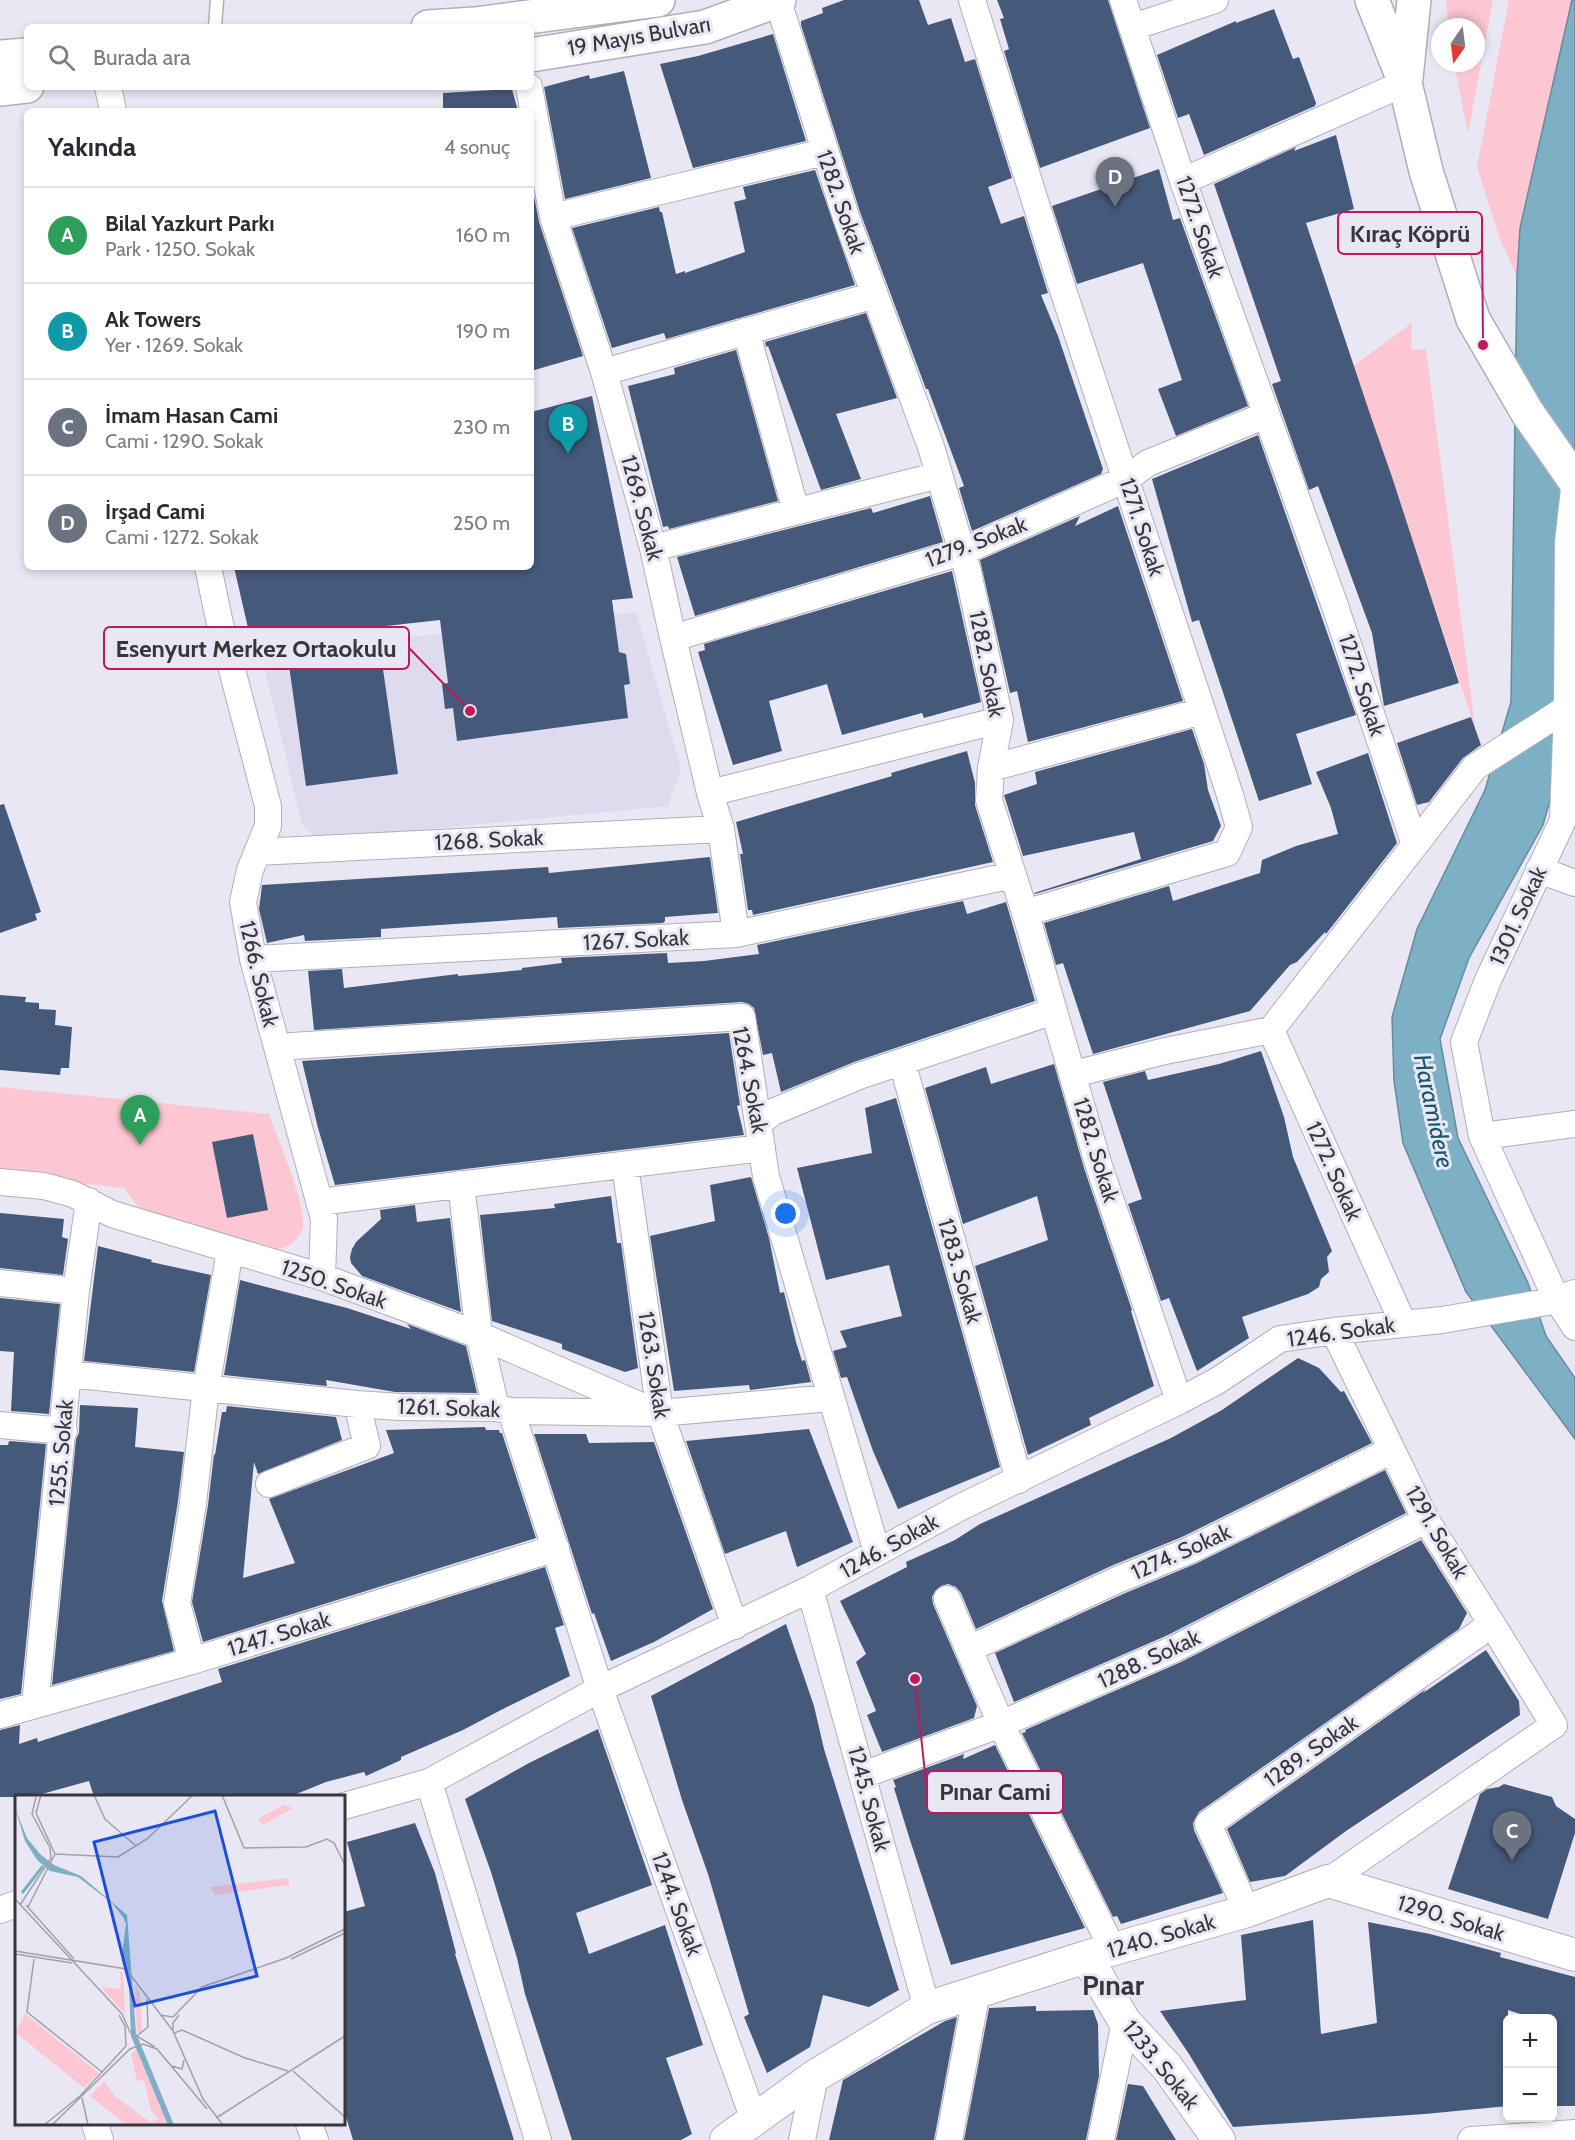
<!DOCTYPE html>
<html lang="tr">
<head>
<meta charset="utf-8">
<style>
	:root { --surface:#fff; --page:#f7f7f7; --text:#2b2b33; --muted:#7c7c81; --line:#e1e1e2; --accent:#ea580c }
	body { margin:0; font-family:Cabin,sans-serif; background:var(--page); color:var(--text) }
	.controls { position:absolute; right:18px; bottom:18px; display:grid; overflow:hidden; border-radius:9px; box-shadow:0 3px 9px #0003 }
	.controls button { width:54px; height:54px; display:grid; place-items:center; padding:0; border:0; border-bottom:2px solid var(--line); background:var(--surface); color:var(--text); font:30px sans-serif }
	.compass { position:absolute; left:1431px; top:18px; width:54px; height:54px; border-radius:50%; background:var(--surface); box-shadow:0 3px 9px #0003; rotate:194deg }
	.you { position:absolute; left:786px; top:1214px; width:21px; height:21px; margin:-15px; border:4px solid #fff; border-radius:50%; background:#1a73e8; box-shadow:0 0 0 9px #1a73e833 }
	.badge { display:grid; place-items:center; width:39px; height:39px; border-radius:50%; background:var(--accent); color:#fff; font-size:20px; font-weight:700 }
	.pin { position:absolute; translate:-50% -50px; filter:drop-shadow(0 2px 3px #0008) }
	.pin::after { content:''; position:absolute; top:32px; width:21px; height:18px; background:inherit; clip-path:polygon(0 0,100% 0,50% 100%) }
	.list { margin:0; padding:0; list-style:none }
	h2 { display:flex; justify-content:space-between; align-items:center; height:78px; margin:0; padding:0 24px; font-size:26px }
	h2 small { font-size:20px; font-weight:400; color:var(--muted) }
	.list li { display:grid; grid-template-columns:39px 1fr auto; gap:18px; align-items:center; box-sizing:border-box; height:96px; padding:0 24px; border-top:2px solid var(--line) }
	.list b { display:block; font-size:22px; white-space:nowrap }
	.list p { margin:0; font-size:20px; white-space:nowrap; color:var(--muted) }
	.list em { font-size:20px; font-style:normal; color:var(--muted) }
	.icon { flex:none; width:33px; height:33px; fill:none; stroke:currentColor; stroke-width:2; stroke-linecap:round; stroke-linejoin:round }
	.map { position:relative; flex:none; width:1575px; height:2140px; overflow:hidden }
	.search { position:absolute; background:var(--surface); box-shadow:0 3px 9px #0003; left:24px; top:24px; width:510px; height:66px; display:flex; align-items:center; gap:15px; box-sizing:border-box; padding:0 21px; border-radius:9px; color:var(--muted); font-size:22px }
	.panel { position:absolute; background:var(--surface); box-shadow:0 3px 9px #0003; left:24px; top:108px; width:510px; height:462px; border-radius:9px }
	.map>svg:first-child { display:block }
	.built { fill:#dfdbee }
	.green { fill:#fcc7d3 }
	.water { fill:#7dafc5; stroke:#688b9c; stroke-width:1.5 }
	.building { fill:#45597b }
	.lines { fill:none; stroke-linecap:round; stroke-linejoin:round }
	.service-casing { stroke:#b1aebb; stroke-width:15 }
	.minor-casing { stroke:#b1aebb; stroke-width:28 }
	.tertiary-casing { stroke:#b1aebb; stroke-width:34 }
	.secondary-casing { stroke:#b1aebb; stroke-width:36 }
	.service { stroke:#fff; stroke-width:12 }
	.minor { stroke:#fff; stroke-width:26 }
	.tertiary { stroke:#fff; stroke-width:32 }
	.secondary { stroke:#fff; stroke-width:33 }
	.labels { text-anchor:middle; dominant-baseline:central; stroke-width:6; stroke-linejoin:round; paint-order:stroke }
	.street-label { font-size:22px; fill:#37363b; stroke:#eae7f4 }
	.water-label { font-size:24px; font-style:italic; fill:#15566e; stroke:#eae7f4 }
	.district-label { font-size:28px; font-weight:bold; fill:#37363b; stroke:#eae7f4 }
	.inset-river { fill:none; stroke:#7dafc5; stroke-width:3 }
	.inset-road { fill:none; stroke:#a2a0aa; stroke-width:1.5 }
	.view { fill:#1d4ed8; fill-opacity:0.15; stroke:#1d4ed8; stroke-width:3 }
	.inset-edge { fill:none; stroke:#37363b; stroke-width:3 }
	.leader { fill:none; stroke:#c2185b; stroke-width:2 }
	.callout-dot { fill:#c2185b; stroke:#eae7f4; stroke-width:2 }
	.callout { fill:#eae7f4; stroke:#c2185b; stroke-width:2 }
	.callout-label { font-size:24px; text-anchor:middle; font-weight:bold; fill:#37363b }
</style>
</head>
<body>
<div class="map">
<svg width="1575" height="2140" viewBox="0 0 1575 2140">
	<rect width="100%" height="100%" fill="#eae7f4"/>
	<path class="built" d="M636 612 681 769 668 806 317 840 302 824 261 654Z"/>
	<path class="green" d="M1446 0H1493L1468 133 1454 63H1476V27H1449Z
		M1509 0H1572L1520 227 1517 276 1500 240 1477 167Z
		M1412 323 1411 350 1426 349 1475 727 1353 366Z
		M0 1087 269 1114C277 1138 309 1208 302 1230 298 1242 285 1249 273 1250L143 1213 124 1188 0 1175Z"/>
	<path class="water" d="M1572 0H1575V714L1543 825 1469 958 1440 1039 1458 1138 1528 1283 1546 1336 1575 1378V1439L1466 1292 1403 1143 1394 1081 1392 1017 1417 929 1485 790 1511 702 1517 276 1520 228Z"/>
	<path class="building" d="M844 0H919L928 25 951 18 965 62 975 59 1012 178 988 187 1001 224 1024 216 1048 293 1041 295 1058 336 1103 469 1101 474 972 531 959 488 964 486 928 389H926L860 212 801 25V21L823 13 822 8Z
		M997 0H1108L1150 128 1040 168 1004 51 1009 49 1000 19 1004 18Z
		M1274 9 1293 59 1299 57 1316 103 1315 106 1204 155 1189 114 1178 118 1157 55 1236 21V23Z
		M773 34 806 141 693 168 660 64 698 56Z
		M624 71 651 178 565 199 544 87 589 75 590 79Z
		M512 89 518 111H443V93Z
		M1336 135 1354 209 1306 223 1370 414 1392 477 1459 683 1384 706 1372 633 1318 486 1309 490 1272 384 1281 381 1214 184 1296 147 1294 151Z
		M1159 169 1173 220 1180 218 1248 406 1176 436 1158 389 1182 380 1143 263 1077 284 1052 206Z
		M815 170 855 285 666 339 664 333 612 348 572 228 659 207 660 212H662L676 274 685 271V273L745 252 734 202 746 199 743 187Z
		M531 180 539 222 583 356 531 371Z
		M866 313 897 398 836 414 861 479 821 490 768 346 766 347 765 342Z
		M736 350 778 501 669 529 668 526 663 527 628 386 675 374 674 368Z
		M592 396 633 598 612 600 619 652 626 654 630 684 624 685 628 718 457 741 453 708 445 709 442 684 448 683 440 620 377 627 398 774 306 786 285 637 251 641 234 567H531V412Z
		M1258 435 1356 715 1296 734 1312 784 1259 801 1199 620 1192 622 1152 479Z
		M930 496 943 542 695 616 677 557 871 508 873 513Z
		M1118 506 1183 701 1028 742 1017 691 1010 693 980 560 1080 516 1075 526Z
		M952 571 981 702 924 718 922 713 842 735 827 684 769 701 782 751 733 765 698 652 705 650 704 644Z
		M1471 717 1481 745 1463 758 1429 802 1417 805 1397 743Z
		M1192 729 1204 764 1208 790 1221 826 1213 841 1035 894 1034 893 1141 859 1134 832 1023 856 1004 795 1037 784 1035 772Z
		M967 751 975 783V805L993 862 753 915 752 910H748L740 854H743L736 822 892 776 891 773Z
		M1368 753 1397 843 1326 934 1325 932 1297 962 1290 965 1250 1011 1093 1054 1063 963 1056 965 1044 923 1169 886 1173 901 1260 873 1262 860 1296 846 1338 834 1331 808 1316 772Z
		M4 804 41 912 35 914 37 920 0 933V805Z
		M710 857 718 913 665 917V921L663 923 558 928 557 917 381 929V937L305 941 304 935 267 943 259 909 262 885 548 867 549 873Z
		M963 901 967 914 1006 902 1035 1001 854 1062 781 1092 772 1053 763 1055 754 1008 749 1004 742 1002 314 1030 308 971 342 969 344 988 458 974V976L522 970V968L562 963 561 958 667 953 668 963 704 961 759 954 757 945Z
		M0 995 26 997 25 1002 39 1003V1009L56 1010 55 1025 72 1027 69 1068H61L60 1075 0 1070Z
		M729 1033 740 1105 737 1106 744 1135 335 1185 318 1128 302 1061Z
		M1261 1051 1284 1117 1293 1157 1332 1251 1327 1257 1329 1272 1321 1279 1319 1287 1308 1294 1242 1317 1249 1338 1197 1371 1169 1298 1161 1301 1128 1204 1142 1199 1103 1082 1145 1071 1148 1080 1219 1064Z
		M1054 1064 1084 1168 1132 1310 1131 1311 1154 1386 1089 1418 1091 1425 1028 1455 975 1266 1048 1240 1037 1196 963 1224 925 1088 986 1067 991 1084Z
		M896 1098 1000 1467 898 1509 873 1451 847 1377 841 1378 833 1351 847 1347 840 1331 902 1316 889 1265 826 1280 797 1168 872 1153 865 1108Z
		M253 1134 268 1210 227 1218 212 1142Z
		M751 1177 769 1238 780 1293 784 1292 796 1342 802 1361 805 1360 811 1382 750 1390 749 1385 674 1391 650 1236 715 1221 710 1185Z
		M611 1196 617 1243H621L638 1368 625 1372 562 1349V1344L492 1321 480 1215 555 1208 554 1204Z
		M415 1205 417 1222 450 1218 461 1312 362 1276 351 1263 350 1257 352 1249 356 1242 381 1219 380 1210Z
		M0 1213 64 1219 62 1237 68 1239 63 1275 0 1268Z
		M98 1246 152 1260 151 1262 211 1275 194 1372 84 1361Z
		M240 1280 347 1308 411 1329 407 1324 466 1346 477 1393 395 1392 326 1380 327 1386 224 1375Z
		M0 1298 60 1304 49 1414 11 1411 14 1352 0 1351Z
		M1298 1358 1319 1368 1341 1392 1344 1391 1372 1443 1182 1537 1111 1566 976 1629 961 1593 956 1587 948 1584 941 1586 935 1591 932 1597 933 1604 977 1706 974 1718 882 1752 867 1715 876 1711 856 1662 866 1654 840 1601 907 1567 906 1562 955 1540 980 1524 1171 1438 1222 1410Z
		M80 1405 138 1408 135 1447 184 1452 178 1501 162 1601 174 1651 52 1685 76 1439 79 1433Z
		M227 1406 336 1417 342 1440 258 1474 254 1462 243 1578 295 1563 269 1499 394 1453 386 1430 485 1427 486 1430H499L500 1433H502L536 1538 203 1642 192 1602 208 1505 214 1454 215 1455 222 1412H226Z
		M809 1429 853 1542 797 1567 786 1531 725 1554 686 1441Z
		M534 1434H586L589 1443 654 1442 713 1609 654 1642 611 1661 594 1613 592 1614Z
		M9 1441 46 1444 21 1694 0 1699V1445H8Z
		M1385 1470 1406 1513 1168 1635 1014 1702 995 1653 1123 1594 1195 1564Z
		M1421 1540 1467 1613 1459 1629 1199 1812 1193 1823 1194 1830 1223 1893 1121 1924 1117 1916 1113 1917 1022 1733 1026 1732 1025 1730 1181 1662Z
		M545 1567 564 1625 555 1628 570 1676 501 1710 463 1730 401 1757V1760L366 1776 364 1772 326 1782 289 1797H94L89 1781 31 1797H0V1730L20 1725 19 1744 37 1738 38 1742 222 1682 218 1669Z
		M786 1624 814 1706 824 1749 899 1990 869 2007 823 1995 810 2047 767 2073 744 2017 749 2014 708 1874 682 1800 651 1696Z
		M1486 1650 1519 1701 1520 1715 1346 1831 1285 1876 1250 1882 1227 1829 1426 1689 1423 1693Z
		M598 1729 652 1885 576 1913 589 1954 665 1925 703 2045 666 2058 692 2134 681 2140H572L525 1994 517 1958 491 1872 465 1799 529 1763Z
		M995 1745 1085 1928 951 1965 910 1840 894 1788 896 1787 893 1780 964 1754 963 1759Z
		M1504 1784 1552 1797 1556 1806 1575 1819V1833L1548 1919 1448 1889 1480 1794 1487 1789 1499 1787Z
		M415 1823 435 1873 456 1953 455 1954 514 2140H353L344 2110V1912L365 1906 347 1842Z
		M1313 1920 1321 2034 1377 2023 1368 1922 1430 1934 1501 1953 1500 1957 1575 1977V2106H1552V2019H1535L1508 2010V2106L1425 2114 1233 2127 1189 2054 1160 2011 1246 2000 1241 1935Z
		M1036 2006V2011L1093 2010 1098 2024 1099 2076 1086 2140H964L989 2008Z
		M957 2017 934 2140H829L843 2080 945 2021Z
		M1128 2084 1143 2086 1176 2140H1116Z"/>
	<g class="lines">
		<g class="service-casing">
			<path id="service" d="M215 27 217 0"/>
		</g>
		<g class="minor-casing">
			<path id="minor" d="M972 0 1062 287 1231 798 1239 827 1227 853 1025 913
				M1123 0 1183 181 1335 606 1415 845 1271 1030 1403 1323
				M778 1 846 217 931 447 968 572 1000 720 991 768 989 800 1028 922 1098 1163 1179 1401
				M1133 27 1215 0
				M108 87 113 111
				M529 87 553 217 604 372 653 548 673 638 710 793 721 829 736 934
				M1183 181 1405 83
				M553 217 824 152
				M746 331 796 511
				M604 372 875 295
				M1575 480 1568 542 1567 708 1563 820 1488 980 1464 1042 1482 1136 1556 1298 1575 1327
				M653 548 939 475
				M208 567 220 624 268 806V826L250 870 243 902 253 959 324 1219 322 1277
				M673 638 962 552 1126 479 1148 463 1266 415
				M991 768 1202 711
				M710 793 1000 720
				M1415 845 1475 767 1567 708
				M257 852 721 829
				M1539 870 1575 883
				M253 959 736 934 1013 875
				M277 1047 742 1017 766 1176 877 1552
				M902 1062 1019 1480
				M1074 1074 1165 1051 1271 1030
				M759 1123 773 1112 859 1076 1054 1011
				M1482 1136 1575 1124
				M625 1165 660 1413 735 1626
				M0 1182 44 1186 73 1194 112 1214 322 1277 479 1335 648 1409
				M461 1184 479 1335 496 1408
				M319 1202 762 1148
				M0 1283 76 1291
				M68 1374 357 1404 400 1407 496 1408 511 1411 660 1413 830 1398
				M511 1411 600 1689 754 2120
				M0 1425 64 1431
				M269 1484 367 1446 357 1404
				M810 1589 927 2008
				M947 1599 1001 1724 1113 1950
				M969 1649 1117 1580 1188 1551 1392 1450
				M192 1661 177 1603 193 1503 206 1388 230 1251
				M35 1705 76 1291 89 1201
				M0 1715 192 1661 556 1548
				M863 1775 1001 1724 1174 1649 1426 1520
				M429 1782 538 2140
				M344 1806 429 1782 600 1689 810 1589 959 1508 1179 1401 1217 1381 1280 1339 1334 1331 1442 1320 1547 1302 1575 1293
				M1328 1881 1554 1725 1492 1624 1426 1520 1334 1331
				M0 1910 16 1904
				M1247 1911 1208 1824 1492 1624
				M95 2124 100 2140
				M309 2124 315 2140
				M802 2140 815 2076
				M949 2140 977 1991
				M1101 2140 1125 2022
				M1471 2140 1575 2133"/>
		</g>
		<g class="tertiary-casing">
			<path id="tertiary" d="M1086 1957 1125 2022 1167 2067 1219 2140
				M726 2140 815 2076 927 2008 1086 1957 1247 1911 1328 1881 1575 1955"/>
		</g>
		<g class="secondary-casing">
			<path id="secondary" d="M1372 0 1405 83 1426 171 1473 319 1527 412 1575 481
				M428 27 475 24 658 0
				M531 55 705 27 779 0
				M0 57 27 55
				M1406 78 1414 0
				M0 89 27 86"/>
		</g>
		<use href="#service" class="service"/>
		<use href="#minor" class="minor"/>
		<use href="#tertiary" class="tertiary"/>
		<use href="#secondary" class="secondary"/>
	</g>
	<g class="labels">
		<g class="street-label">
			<text transform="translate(639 36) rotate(-10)">19 Mayıs Bulvarı</text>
			<text transform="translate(841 202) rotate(71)">1282. Sokak</text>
			<text transform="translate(1200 227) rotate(71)">1272. Sokak</text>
			<text transform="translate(642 508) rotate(75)">1269. Sokak</text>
			<text transform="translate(1142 527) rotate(72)">1271. Sokak</text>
			<text transform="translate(976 542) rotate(-21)">1279. Sokak</text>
			<text transform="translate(987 664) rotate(79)">1282. Sokak</text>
			<text transform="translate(1362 685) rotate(72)">1272. Sokak</text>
			<text transform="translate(489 840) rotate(-3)">1268. Sokak</text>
			<text transform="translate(1518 916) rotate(-65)">1301. Sokak</text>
			<text transform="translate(636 940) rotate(-3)">1267. Sokak</text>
			<text transform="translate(259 974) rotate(77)">1266. Sokak</text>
			<text transform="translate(750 1080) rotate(79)">1264. Sokak</text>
			<text transform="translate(1096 1150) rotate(73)">1282. Sokak</text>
			<text transform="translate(1334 1171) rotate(66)">1272. Sokak</text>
			<text transform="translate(960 1271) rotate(74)">1283. Sokak</text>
			<text transform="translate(334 1284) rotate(19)">1250. Sokak</text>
			<text transform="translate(1341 1332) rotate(-8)">1246. Sokak</text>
			<text transform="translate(654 1365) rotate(81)">1263. Sokak</text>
			<text transform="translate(449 1408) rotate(2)">1261. Sokak</text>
			<text transform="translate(61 1453) rotate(-85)">1255. Sokak</text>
			<text transform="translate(1437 1532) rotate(60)">1291. Sokak</text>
			<text transform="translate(889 1546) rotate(-29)">1246. Sokak</text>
			<text transform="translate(1181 1552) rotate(-24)">1274. Sokak</text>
			<text transform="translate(279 1634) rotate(-17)">1247. Sokak</text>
			<text transform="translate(1149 1659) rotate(-25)">1288. Sokak</text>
			<text transform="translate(1311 1751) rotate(-35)">1289. Sokak</text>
			<text transform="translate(869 1799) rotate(75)">1245. Sokak</text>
			<text transform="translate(677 1904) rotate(70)">1244. Sokak</text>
			<text transform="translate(1451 1918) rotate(17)">1290. Sokak</text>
			<text transform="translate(1161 1936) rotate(-16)">1240. Sokak</text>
			<text transform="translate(1161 2065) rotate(51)">1233. Sokak</text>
		</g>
		<g class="water-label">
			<text transform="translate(1434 1111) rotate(78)">Haramidere</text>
		</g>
		<g class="district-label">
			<text x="1113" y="1985">Pınar</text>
		</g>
	</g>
	<g transform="translate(15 1795)">
		<rect width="330" height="330" fill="#eae7f4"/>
		<path d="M268 10 278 13 248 30 243 24ZM274 83V90L200 100 195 92ZM105 176 108 178 110 219 86 192 106 194ZM120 189 125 197 127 237 122 238ZM10 219 84 278 69 293 0 237ZM122 254 149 319 153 330H111L75 301 89 286 100 301 135 327 144 324 136 316 129 285 122 286 116 259Z" fill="#fcc7d3"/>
		<path d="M0 13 12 43 25 59 39 70 66 81 112 120 121 238 159 330H153L116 241 114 191 107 159 111 129 108 122 97 108 63 82 35 76 22 65 10 46Z" fill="#7dafc5"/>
		<path class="inset-river" d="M7 98 28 71"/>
		<path class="inset-road" d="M79 0 90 24 121 51M207 0 229 53 291 52 312 44 319 48 330 70M40 59 103 62 132 44 178 0M0 104 107 219 115 237 140 252M5 110 36 63 35 53 17 19 21 2M11 110 59 164M13 112 40 59 21 18 26 0M0 156 111 174 158 236 188 304 208 330M0 159 57 168M19 164 12 217 87 277M276 164 330 138M104 220 110 231 111 251M145 220 158 222 187 192 271 163 330 134M158 236V228L164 220M159 238 167 235 230 263 273 276M122 241 133 232 132 204M157 271 167 274 169 265M278 276 330 322M67 303 73 330M201 323 330 241M29 330 65 301 111 251M37 330 115 254 128 249 142 254 192 314"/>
		<path class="view" d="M200 16 242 181 120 211 79 47Z"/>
		<rect width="330" height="330" class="inset-edge"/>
	</g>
	<path class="leader" d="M1483 345L1482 233M470 711L409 648M915 1679L927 1792"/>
	<g class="callout-dot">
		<circle cx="1483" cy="345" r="6"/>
		<circle cx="470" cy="711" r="6"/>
		<circle cx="915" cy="1679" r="6"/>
	</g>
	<g class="callout">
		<rect x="1338" y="212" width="144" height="42" rx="6"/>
		<rect x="104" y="627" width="305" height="42" rx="6"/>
		<rect x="927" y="1771" width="136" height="42" rx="6"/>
	</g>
	<g class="callout-label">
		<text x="1410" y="242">Kıraç Köprü</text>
		<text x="256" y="657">Esenyurt Merkez Ortaokulu</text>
		<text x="995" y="1800">Pınar Cami</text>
	</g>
</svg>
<div class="controls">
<button>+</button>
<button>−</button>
</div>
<svg class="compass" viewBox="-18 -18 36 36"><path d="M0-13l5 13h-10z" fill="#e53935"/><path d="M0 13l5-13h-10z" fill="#7c7c81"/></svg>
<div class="you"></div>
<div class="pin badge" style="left:140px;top:1145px;background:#2e9e5b">A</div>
<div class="pin badge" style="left:568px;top:454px;background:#0f9aa8">B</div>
<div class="pin badge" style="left:1512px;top:1861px;background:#6b7280">C</div>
<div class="pin badge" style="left:1115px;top:207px;background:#6b7280">D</div>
<div class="search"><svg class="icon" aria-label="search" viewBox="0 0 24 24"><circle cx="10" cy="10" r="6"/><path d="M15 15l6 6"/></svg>Burada ara</div>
<section class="panel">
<h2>Yakında<small>4 sonuç</small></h2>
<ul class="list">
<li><span class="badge" style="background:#2e9e5b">A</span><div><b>Bilal Yazkurt Parkı</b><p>Park · 1250. Sokak</p></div><em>160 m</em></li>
<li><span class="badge" style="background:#0f9aa8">B</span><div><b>Ak Towers</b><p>Yer · 1269. Sokak</p></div><em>190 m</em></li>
<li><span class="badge" style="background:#6b7280">C</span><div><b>İmam Hasan Cami</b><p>Cami · 1290. Sokak</p></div><em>230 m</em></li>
<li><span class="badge" style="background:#6b7280">D</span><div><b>İrşad Cami</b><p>Cami · 1272. Sokak</p></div><em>250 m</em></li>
</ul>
</section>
</div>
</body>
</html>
